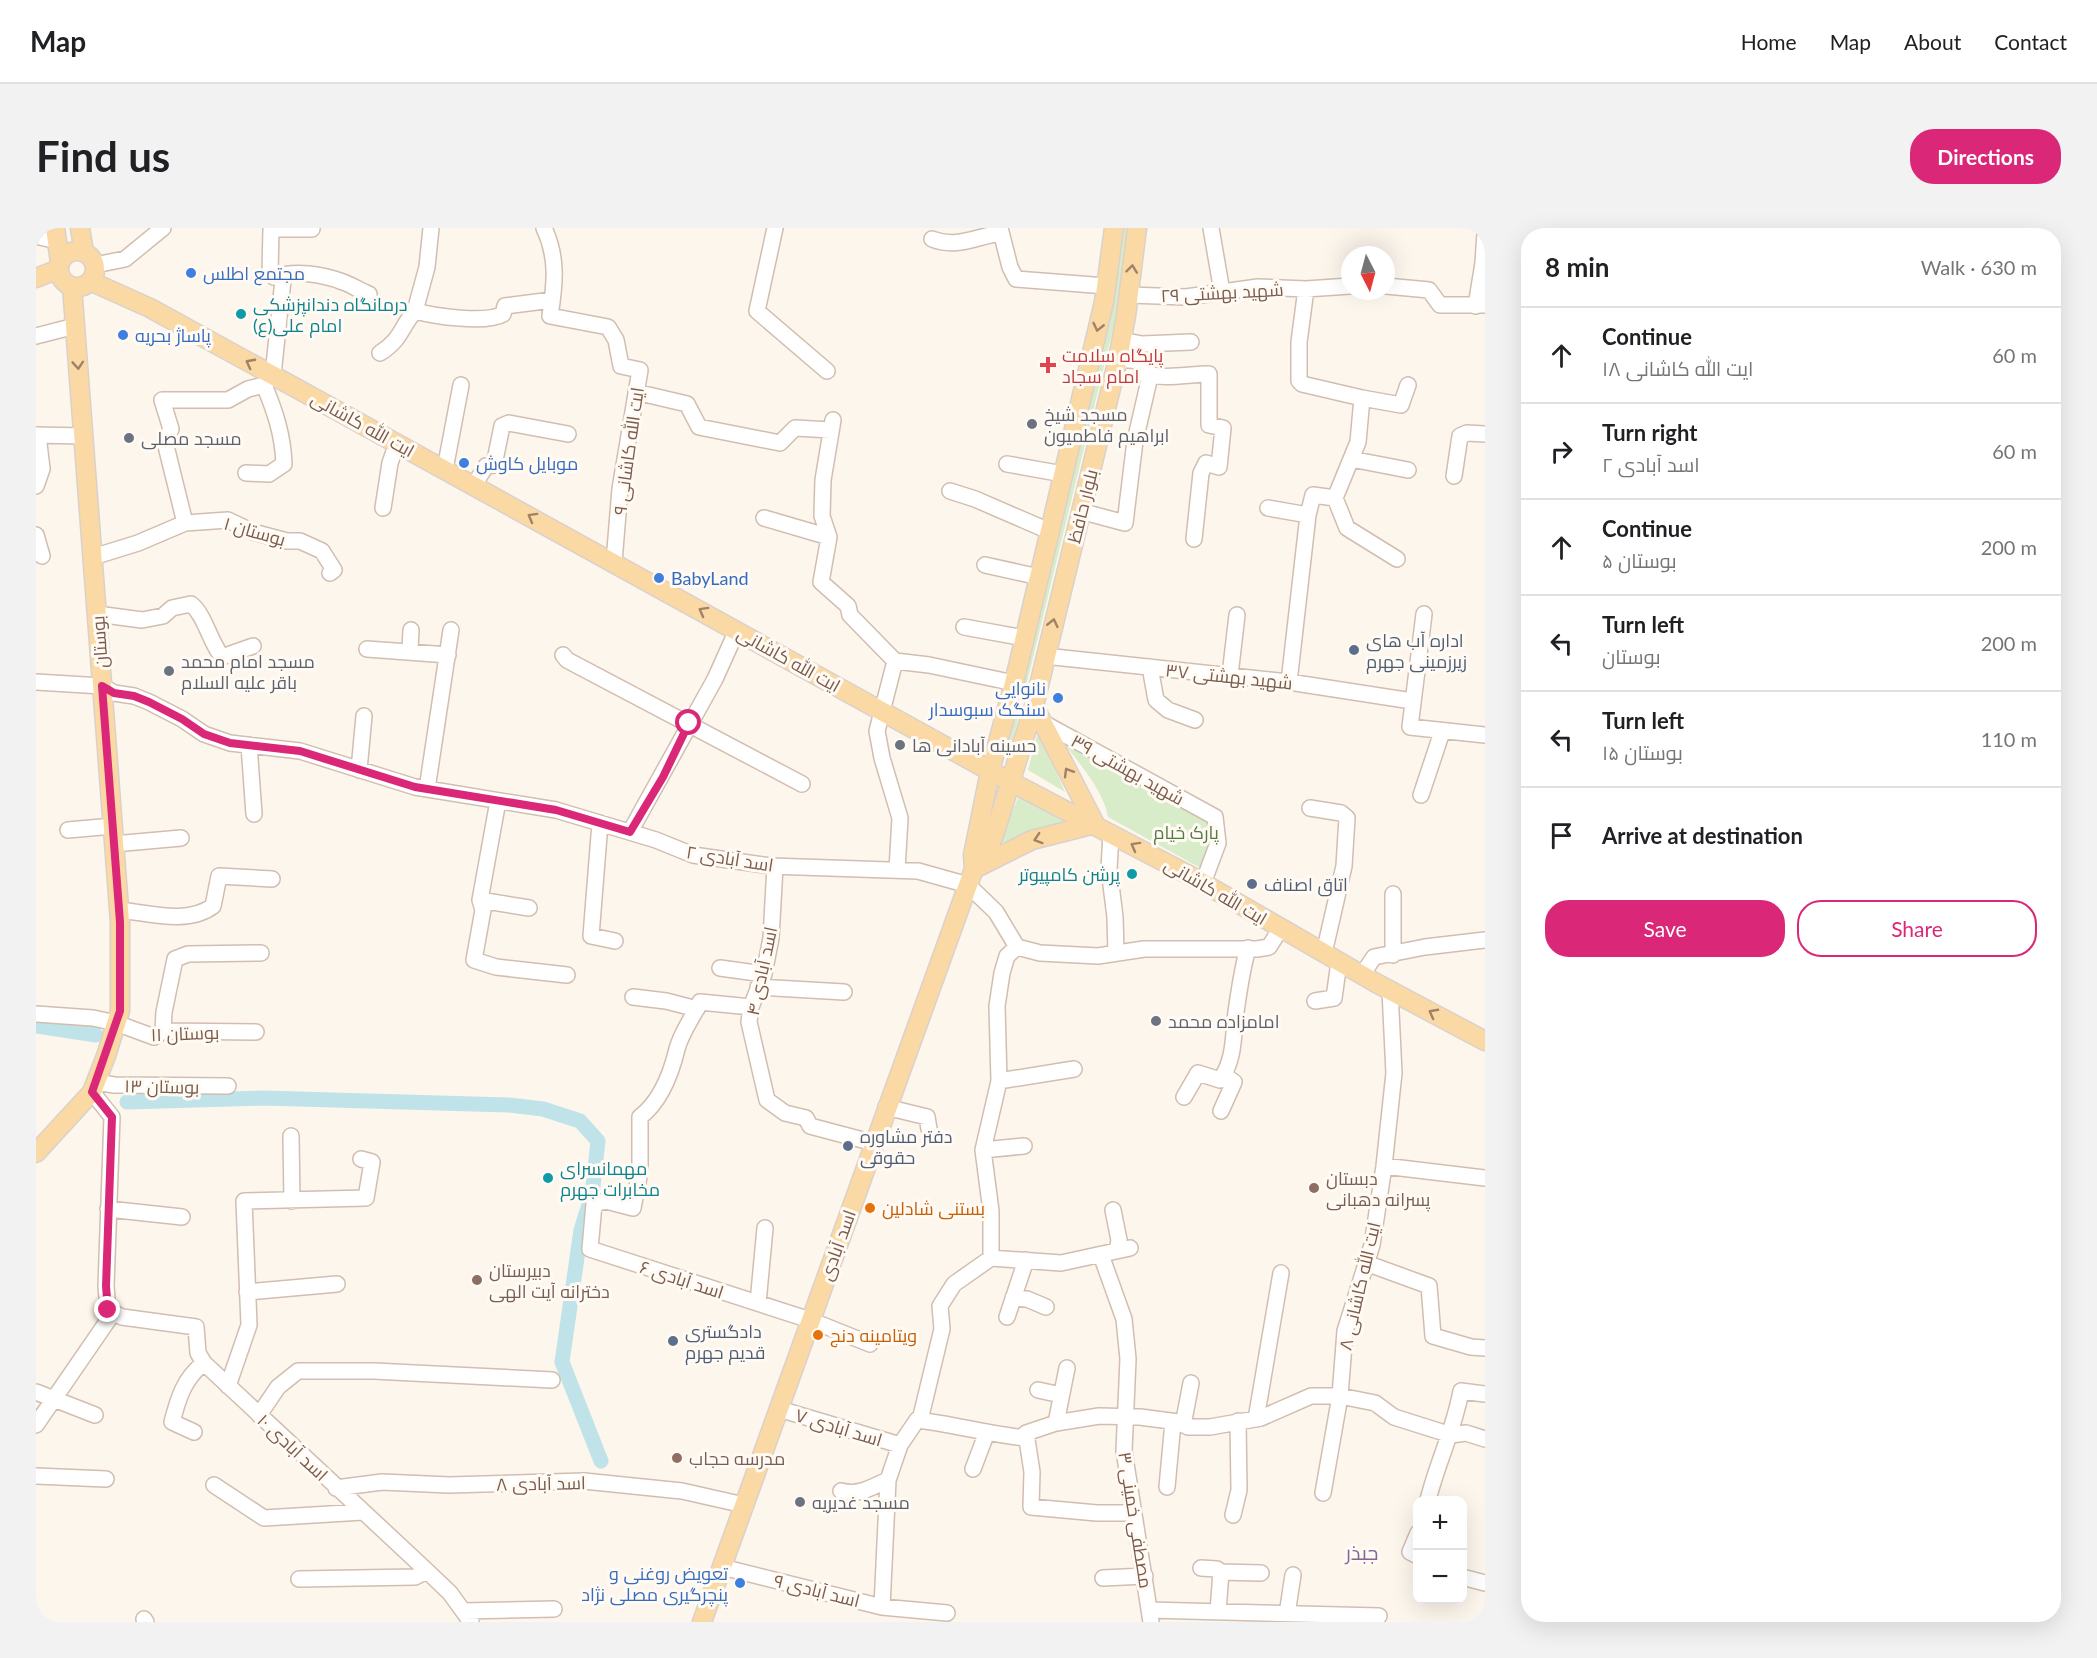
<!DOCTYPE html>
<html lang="en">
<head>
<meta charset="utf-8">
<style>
	:root { --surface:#fff; --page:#f2f2f2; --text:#202124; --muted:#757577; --line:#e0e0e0; --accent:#db2777 }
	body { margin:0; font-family:Lato,Cairo,sans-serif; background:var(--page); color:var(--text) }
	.controls { position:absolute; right:18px; bottom:18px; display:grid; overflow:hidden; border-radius:12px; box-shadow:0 6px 24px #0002 }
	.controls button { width:54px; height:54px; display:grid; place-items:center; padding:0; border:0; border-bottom:2px solid var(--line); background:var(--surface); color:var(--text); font:30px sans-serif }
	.compass { position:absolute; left:1305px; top:18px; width:54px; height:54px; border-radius:50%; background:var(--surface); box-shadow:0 6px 24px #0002; rotate:174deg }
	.stop { position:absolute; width:18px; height:18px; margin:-14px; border:4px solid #db2777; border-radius:50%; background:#fff }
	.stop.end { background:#db2777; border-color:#fff; box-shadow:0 2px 6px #0008 }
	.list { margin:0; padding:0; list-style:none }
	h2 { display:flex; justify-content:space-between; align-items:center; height:78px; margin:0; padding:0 24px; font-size:26px }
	h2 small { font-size:20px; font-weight:400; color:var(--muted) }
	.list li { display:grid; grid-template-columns:39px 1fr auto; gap:18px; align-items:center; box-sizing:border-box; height:96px; padding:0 24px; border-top:2px solid var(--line) }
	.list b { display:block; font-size:22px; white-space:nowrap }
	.list p { margin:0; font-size:20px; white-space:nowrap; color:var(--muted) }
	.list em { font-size:20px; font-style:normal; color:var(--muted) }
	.actions { display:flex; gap:12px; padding:18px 24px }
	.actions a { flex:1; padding:14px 0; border:2px solid var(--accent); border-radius:24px; text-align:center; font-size:21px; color:var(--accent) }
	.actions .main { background:var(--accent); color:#fff }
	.icon { flex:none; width:33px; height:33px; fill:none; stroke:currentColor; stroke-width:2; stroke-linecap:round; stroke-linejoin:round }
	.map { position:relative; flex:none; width:1449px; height:1394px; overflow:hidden; border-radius:24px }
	header { display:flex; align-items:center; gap:36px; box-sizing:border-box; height:84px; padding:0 30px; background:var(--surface); border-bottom:2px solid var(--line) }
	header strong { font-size:28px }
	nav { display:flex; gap:33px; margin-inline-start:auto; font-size:21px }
	.intro { display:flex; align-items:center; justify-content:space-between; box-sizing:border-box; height:144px; padding:0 36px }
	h1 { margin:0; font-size:42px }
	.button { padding:15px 27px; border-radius:24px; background:var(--accent); color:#fff; font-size:21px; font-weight:700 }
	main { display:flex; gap:36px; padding:0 36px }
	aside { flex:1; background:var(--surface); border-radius:24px; box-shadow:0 6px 24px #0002 }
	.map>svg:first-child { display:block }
	.green { fill:#d8ecc9 }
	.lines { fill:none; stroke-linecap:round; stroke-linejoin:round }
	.canal { stroke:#bfe3e8; stroke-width:15 }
	.minor-casing { stroke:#d1beb0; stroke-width:18 }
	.major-casing { stroke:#dad1cd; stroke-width:21 }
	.minor { stroke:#fff; stroke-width:15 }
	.major { stroke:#fbd9a5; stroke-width:18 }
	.oneway { stroke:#a18267 }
	.route { stroke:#db2777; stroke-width:8 }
	.shop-dot { fill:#3f7fe0; stroke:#fffaf3; stroke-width:2 }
	.culture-dot { fill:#0f9aa8; stroke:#fffaf3; stroke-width:2 }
	.health-dot { fill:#e0444e; stroke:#fffaf3; stroke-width:2 }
	.worship-dot { fill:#6b7280; stroke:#fffaf3; stroke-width:2 }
	.service-dot { fill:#5c6f8a; stroke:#fffaf3; stroke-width:2 }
	.education-dot { fill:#8d6e63; stroke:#fffaf3; stroke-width:2 }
	.food-dot { fill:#e8710a; stroke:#fffaf3; stroke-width:2 }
	.labels { text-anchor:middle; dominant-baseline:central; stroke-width:6; stroke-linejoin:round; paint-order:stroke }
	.shop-label { font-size:18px; fill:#366cbe; stroke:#fffaf3; text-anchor:start }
	.street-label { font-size:18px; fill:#7a5c4d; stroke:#fffaf3 }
	.culture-label { font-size:18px; fill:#0d838f; stroke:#fffaf3; text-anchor:start }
	.health-label { font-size:18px; fill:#be3a42; stroke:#fffaf3; text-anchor:start }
	.worship-label { font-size:18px; fill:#5b616d; stroke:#fffaf3; text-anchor:start }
	.service-label { font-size:18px; fill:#4e5e75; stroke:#fffaf3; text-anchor:start }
	.park-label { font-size:18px; fill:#537a41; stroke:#fffaf3 }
	.education-label { font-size:18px; fill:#785e54; stroke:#fffaf3; text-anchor:start }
	.food-label { font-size:18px; fill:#c56008; stroke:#fffaf3; text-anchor:start }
	.neighbourhood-label { font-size:20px; fill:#846695; stroke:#fffaf3 }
</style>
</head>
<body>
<header>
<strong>Map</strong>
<nav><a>Home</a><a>Map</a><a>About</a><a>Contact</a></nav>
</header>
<div class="intro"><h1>Find us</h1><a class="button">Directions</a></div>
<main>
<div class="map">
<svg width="1449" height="1394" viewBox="0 0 1449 1394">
	<rect width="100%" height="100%" fill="#fdf6ec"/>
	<path class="green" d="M1085 0H1091L1086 64 977 512 972 511 1078 62Z
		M1002 503 1029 564 992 542Z
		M1031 513 1176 591 1178 616 1168 642 1072 589C1068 564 1046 539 1031 519Z
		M983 568 1035 595 997 603 960 617Z"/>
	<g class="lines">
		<path class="canal" d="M0 798 60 807
			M91 874 227 870 473 877 507 881 544 893 562 913 556 967 545 1002 526 1134 565 1233"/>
		<g class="minor-casing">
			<path id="minor" d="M395 0 391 39 379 83C398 88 450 96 467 86L469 78 516 72
				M508 0C522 30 519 56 514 88L572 99 580 112 585 138 604 142 584 261 578 334
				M739 0 721 83 791 143
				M964 0 974 39 980 51 1070 58
				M1175 0 1186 64
				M0 8 21 13
				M896 11C921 21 941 8 965 5
				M59 37 89 31 127 0
				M238 49C260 42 286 46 307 54 316 57 324 63 333 66
				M1350 58 1393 62 1404 77H1449
				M1093 67 1150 69 1222 59 1270 61 1314 58
				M1440 78 1447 35 1449 5
				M0 108 39 98
				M1085 112 1106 116 1155 114
				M344 125C366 111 364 100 379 83
				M1082 131 1104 133 1107 145C1129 152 1151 146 1173 146V197L1187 200 1183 239 1170 235 1165 245 1158 311
				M600 164 651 176 663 199 744 215 759 200 795 202
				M1326 170 1365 177 1372 157
				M797 192 787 252 786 288 793 309 785 354 812 378 814 387 859 433 893 437 978 455
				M0 207 47 208
				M1315 231 1372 242
				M971 236 1027 246
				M409 241 425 157
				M210 245 233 246 248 236C247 207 239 183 228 157L237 147 247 52 234 45 235 1H276
				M1418 248 1424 208 1431 205 1449 206
				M438 257 450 238 458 237 466 198 473 195 532 206
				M0 258 6 241 2 207
				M914 263 939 271 1013 303
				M1299 270 1311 300 1361 331
				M347 280 354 235 361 215
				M1232 280 1272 287
				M1044 283 1089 295 1099 213 1114 148
				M728 290 793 309
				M149 295 129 214 135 201 126 172H192L212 161 228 157
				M0 307 6 328
				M57 329 102 315 149 295 192 292 217 304 251 313H264L286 323 298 342 294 345
				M949 337 1003 349
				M61 386 106 392 127 388 136 380 155 376C169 387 173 412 186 429L217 418
				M1388 386 1374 499 1449 507
				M928 399 988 410
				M331 421 412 427
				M374 422 375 402
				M527 427 531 432 766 556
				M1009 428 1253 454 1376 473
				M859 433 841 503 846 530 864 590 861 642
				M1114 439 1120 472 1132 482 1159 492
				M1194 447 1201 387
				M0 454 66 458 78 465 98 468 113 474 146 491 168 506 194 515 264 523 379 559 520 582 620 612 657 627 735 638 882 643 932 657 960 684 981 719 1004 725 1062 728 1108 721H1221L1233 719 1245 700
				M1253 454 1272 287 1277 267 1299 270 1322 214 1326 170 1266 156 1263 153V114L1270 61
				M1004 493 1179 589 1182 615 1167 655
				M213 517 218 586
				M323 542 328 488
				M391 561 415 402
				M1385 567 1406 504
				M462 573 444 672 493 680
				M1274 580 1305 585 1311 590 1308 638 1288 725
				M564 595 555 708 579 713
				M32 602 77 598
				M594 604 679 451 701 402
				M1075 605 1073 641 1079 689 1080 724
				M78 616 145 610
				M739 638 735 710 728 746 715 779 713 794 731 872 749 885 770 890 774 898 838 915
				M444 672 447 682 438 732 460 739 531 747
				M83 682C113 685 152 697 177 678L183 648 236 651
				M1357 727V666
				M684 740 728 746
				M1326 747 1338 729 1389 719 1449 712
				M722 759 808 764
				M597 769 630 773 661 781
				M1279 773 1298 770 1303 734
				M715 779 664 774C657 789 645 805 641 821 635 846 625 873 604 889V943L597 980 570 973 558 976 554 1021 774 1092 834 1116
				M0 786 57 790 80 795 118 809 127 803 220 804
				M127 803 128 784 139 731 152 726 225 725
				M963 853 1038 841
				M60 854 78 857 192 858
				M56 864 76 889 70 1058 72 1082 86 1089 160 1099 162 1125 168 1135 391 1343 414 1365 435 1394
				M1148 869 1162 845 1184 852C1199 832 1197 807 1200 784 1203 763 1206 741 1212 720
				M850 879 891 889 893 901
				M1185 883 1198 854 1188 847
				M255 908 256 973
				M947 922 988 918
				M1348 938 1449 950
				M72 981 146 989
				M1077 982 1083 1012 1081 1022
				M1065 1027 1088 1091 1092 1131 1088 1223 1115 1394
				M955 1030V983L947 922 963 853 961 778 966 745 971 728 981 719
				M1330 1035 1393 1058 1397 1108 1435 1119 1449 1120
				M211 1064 301 1056
				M977 1070 991 1071 1010 1079
				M722 1075 729 1000
				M971 1089 990 1032
				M192 1158 213 1097 208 973 330 970 336 934 325 931
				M1002 1162 1025 1167
				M0 1164 59 1187
				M743 1181 864 1217
				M223 1187 242 1159 262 1143H338L516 1152
				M1220 1191 1245 1045
				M884 1192 906 1101 904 1078 918 1056 955 1030 1025 1035 1094 1020
				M1020 1195 1031 1140
				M0 1197 77 1085
				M1147 1197 1155 1155
				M158 1204 136 1194C142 1171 148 1150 168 1135
				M937 1241 951 1204
				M0 1248 70 1251
				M178 1257 228 1290 327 1284
				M1131 1259 1137 1194
				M300 1260 346 1254 413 1257 548 1253 646 1263 708 1277
				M805 1263C824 1268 835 1259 852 1252
				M1287 1265 1304 1168 1339 1175 1358 1189 1415 1207 1430 1205 1449 1211
				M1392 1272C1401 1235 1418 1202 1425 1163L1449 1166
				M1097 1285H1061L995 1279 996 1244 990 1205 1020 1195 1063 1188 1104 1189 1142 1194 1152 1199H1174L1225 1190 1275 1168H1304L1309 1103 1336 1017 1348 938 1358 845 1354 763
				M1197 1287 1203 1262 1202 1193
				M1382 1305 1374 1324 1382 1328
				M686 1339 846 1379 911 1385
				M1165 1340 1181 1341 1185 1344
				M1426 1349 1449 1355
				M1067 1350 1109 1348
				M263 1351 379 1349 391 1343
				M846 1379 852 1252 864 1217 881 1192C918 1196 954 1207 991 1210
				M1113 1382 1343 1388
				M427 1383 518 1381
				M1182 1383 1185 1344 1225 1345
				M1251 1386 1257 1347
				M108 1391 110 1394"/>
		</g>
		<g class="major-casing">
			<path id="major" d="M19 0 24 34
				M44 0 48 24
				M23 41a18 18 0 1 1 36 0a18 18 0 1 1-36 0Z
				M0 50 23 41
				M54 53 114 80 300 182 954 543 1155 648 1340 755 1449 813
				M942 639 996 612 1059 596 998 478
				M938 641 937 627 954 543 978 455 1068 74 1078 0
				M0 925 56 864 70 828 84 783V694L36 58
				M666 1394 932 657 938 641 949 630 959 604 998 478 1082 131 1090 88 1101 0"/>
		</g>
		<use href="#minor" class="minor"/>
		<use href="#major" class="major"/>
	</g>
	<defs><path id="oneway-chevron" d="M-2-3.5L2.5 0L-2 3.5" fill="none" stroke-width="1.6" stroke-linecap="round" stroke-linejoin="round" transform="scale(1.5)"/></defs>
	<g class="oneway">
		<use href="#oneway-chevron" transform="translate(1096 41) rotate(-83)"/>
		<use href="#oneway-chevron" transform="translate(1062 99) rotate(103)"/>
		<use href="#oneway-chevron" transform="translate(214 135) rotate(-152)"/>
		<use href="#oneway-chevron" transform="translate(42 137) rotate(86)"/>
		<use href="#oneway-chevron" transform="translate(496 289) rotate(-151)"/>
		<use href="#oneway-chevron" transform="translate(667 383) rotate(-151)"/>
		<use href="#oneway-chevron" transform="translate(1017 395) rotate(-77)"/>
		<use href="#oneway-chevron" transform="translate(1032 544) rotate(-121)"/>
		<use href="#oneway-chevron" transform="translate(1002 611) rotate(162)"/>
		<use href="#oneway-chevron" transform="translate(1099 618) rotate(-151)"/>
		<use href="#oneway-chevron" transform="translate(1397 785) rotate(-152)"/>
	</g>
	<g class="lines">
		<path class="route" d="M72 1082 70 1058 76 889 56 864 84 783V694L66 458 78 465 98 468 113 474 146 491 168 506 194 515 264 523 379 559 520 582 594 604 627 549 653 495"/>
	</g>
	<g class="shop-dot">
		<circle cx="155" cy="45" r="6"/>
		<circle cx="87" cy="107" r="6"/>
		<circle cx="428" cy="235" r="6"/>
		<circle cx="623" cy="350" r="6"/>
		<circle cx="1022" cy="470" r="6"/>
		<circle cx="704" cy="1355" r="6"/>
	</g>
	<g class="culture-dot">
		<circle cx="205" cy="86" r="6"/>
		<circle cx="1096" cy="646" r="6"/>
		<circle cx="512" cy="950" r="6"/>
	</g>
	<path class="health-dot" d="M1009 128h6v6h6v6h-6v6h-6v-6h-6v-6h6z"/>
	<g class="worship-dot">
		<circle cx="996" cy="196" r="6"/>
		<circle cx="93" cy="210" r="6"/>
		<circle cx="133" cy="443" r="6"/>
		<circle cx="864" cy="517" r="6"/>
		<circle cx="1120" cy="793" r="6"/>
		<circle cx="764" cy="1274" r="6"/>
	</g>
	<g class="service-dot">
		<circle cx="1318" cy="422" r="6"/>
		<circle cx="1216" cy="656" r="6"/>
		<circle cx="812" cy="918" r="6"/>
		<circle cx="637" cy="1113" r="6"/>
	</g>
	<g class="education-dot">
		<circle cx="1278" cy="960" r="6"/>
		<circle cx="441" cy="1052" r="6"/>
		<circle cx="641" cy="1230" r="6"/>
	</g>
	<g class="food-dot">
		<circle cx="834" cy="980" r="6"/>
		<circle cx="782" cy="1107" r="6"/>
	</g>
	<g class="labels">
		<g class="shop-label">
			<text x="167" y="45">مجتمع اطلس</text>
			<text x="99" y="107">پاساژ بحریه</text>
			<text x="440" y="235">موبایل کاوش</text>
			<text x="635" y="350">BabyLand</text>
			<text x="1010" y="460" text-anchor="end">نانوایی<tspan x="1010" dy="21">سنگک سبوسدار</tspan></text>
			<text x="692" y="1345" text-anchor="end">تعویض روغنی و<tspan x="692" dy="21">پنچرگیری مصلی نژاد</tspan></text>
		</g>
		<g class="street-label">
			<text transform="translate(1186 64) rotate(-3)">شهید بهشتی ۲۹</text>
			<text transform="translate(327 196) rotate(29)">ایت الله کاشانی</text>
			<text transform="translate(592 223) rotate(-82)">ایت الله کاشانی ۹</text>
			<text transform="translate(1046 278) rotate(-76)">بلوار حافظ</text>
			<text transform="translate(219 303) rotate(16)">بوستان ۱</text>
			<text transform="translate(63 414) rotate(-94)">بوستان</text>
			<text transform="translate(753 431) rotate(29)">ایت الله کاشانی</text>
			<text transform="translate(1193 448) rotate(6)">شهید بهشتی ۳۷</text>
			<text transform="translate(1092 541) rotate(29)">شهید بهشتی ۳۹</text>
			<text transform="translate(694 630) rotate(9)">اسد آبادی ۲</text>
			<text transform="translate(1180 663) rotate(30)">ایت الله کاشانی</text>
			<text transform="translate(725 743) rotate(-78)">اسد آبادی ۴</text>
			<text transform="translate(149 805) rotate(-2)">بوستان ۱۱</text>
			<text transform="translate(126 858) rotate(1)">بوستان ۱۳</text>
			<text transform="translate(801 1017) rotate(-70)">اسد آبادی</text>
			<text transform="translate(646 1051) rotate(18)">اسد آبادی ۶</text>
			<text transform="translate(1323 1058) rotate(-77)">ایت الله کاشانی ۸</text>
			<text transform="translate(803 1199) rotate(17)">اسد آبادی ۷</text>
			<text transform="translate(257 1219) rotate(43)">اسد آبادی ۱۰</text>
			<text transform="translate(505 1255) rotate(-1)">اسد آبادی ۸</text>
			<text transform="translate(1100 1292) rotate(81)">مصطفی خمینی ۳</text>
			<text transform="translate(781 1362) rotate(14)">اسد آبادی ۹</text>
		</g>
		<g class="culture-label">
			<text x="217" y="76">درمانگاه دندانپزشکی<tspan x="217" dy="21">امام علی(ع)</tspan></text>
			<text x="1084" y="646" text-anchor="end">پرشن کامپیوتر</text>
			<text x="524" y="940">مهمانسرای<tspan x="524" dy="21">مخابرات جهرم</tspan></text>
		</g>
		<g class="health-label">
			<text x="1026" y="127">پایگاه سلامت<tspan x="1026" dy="21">امام سجاد</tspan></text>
		</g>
		<g class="worship-label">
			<text x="1008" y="186">مسجد شیخ<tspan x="1008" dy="21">ابراهیم فاطمیون</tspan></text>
			<text x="105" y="210">مسجد مصلی</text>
			<text x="145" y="433">مسجد امام محمد<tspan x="145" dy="21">باقر علیه السلام</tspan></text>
			<text x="876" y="517">حسینه آبادانی ها</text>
			<text x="1132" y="793">امامزاده محمد</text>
			<text x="776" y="1274">مسجد غدیریه</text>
		</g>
		<g class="service-label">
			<text x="1330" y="412">اداره آب های<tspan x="1330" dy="21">زیرزمینی جهرم</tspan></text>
			<text x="1228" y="656">اتاق اصناف</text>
			<text x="824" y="908">دفتر مشاوره<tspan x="824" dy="21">حقوقی</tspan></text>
			<text x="649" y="1103">دادگستری<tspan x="649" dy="21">قدیم جهرم</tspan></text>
		</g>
		<g class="park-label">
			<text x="1150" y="604">پارک خیام</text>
		</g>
		<g class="education-label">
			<text x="1290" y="950">دبستان<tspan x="1290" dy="21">پسرانه دهبانی</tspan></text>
			<text x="453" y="1042">دبیرستان<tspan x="453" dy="21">دخترانه آیت الهی</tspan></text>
			<text x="653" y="1230">مدرسه حجاب</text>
		</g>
		<g class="food-label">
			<text x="846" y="980">بستنی شادلین</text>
			<text x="794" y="1107">ویتامینه دنج</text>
		</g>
		<g class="neighbourhood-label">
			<text x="1326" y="1324">جبذر</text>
		</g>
	</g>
</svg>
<div class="controls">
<button>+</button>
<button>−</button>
</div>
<svg class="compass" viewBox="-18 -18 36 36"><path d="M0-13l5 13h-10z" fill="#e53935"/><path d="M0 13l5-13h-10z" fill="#757577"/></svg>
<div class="stop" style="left:653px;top:495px"></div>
<div class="stop end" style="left:72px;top:1082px"></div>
</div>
<aside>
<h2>8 min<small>Walk · 630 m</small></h2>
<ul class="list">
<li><svg class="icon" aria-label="ahead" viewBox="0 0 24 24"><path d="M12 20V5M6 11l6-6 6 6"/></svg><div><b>Continue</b><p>ایت الله کاشانی ۱۸</p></div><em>60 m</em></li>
<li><svg class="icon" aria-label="right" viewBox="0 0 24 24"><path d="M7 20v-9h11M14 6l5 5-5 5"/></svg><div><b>Turn right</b><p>اسد آبادی ۲</p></div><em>60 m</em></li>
<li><svg class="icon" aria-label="ahead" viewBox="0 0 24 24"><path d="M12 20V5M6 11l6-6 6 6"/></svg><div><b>Continue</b><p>بوستان ۵</p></div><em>200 m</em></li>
<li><svg class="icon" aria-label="left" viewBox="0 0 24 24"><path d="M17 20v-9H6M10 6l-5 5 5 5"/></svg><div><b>Turn left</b><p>بوستان</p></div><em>200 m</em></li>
<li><svg class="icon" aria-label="left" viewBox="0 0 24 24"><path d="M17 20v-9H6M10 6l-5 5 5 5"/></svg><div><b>Turn left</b><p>بوستان ۱۵</p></div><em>110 m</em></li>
<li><svg class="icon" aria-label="arrive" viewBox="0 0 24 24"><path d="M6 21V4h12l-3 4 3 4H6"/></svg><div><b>Arrive at destination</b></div></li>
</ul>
<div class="actions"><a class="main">Save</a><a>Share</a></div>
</aside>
</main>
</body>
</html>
